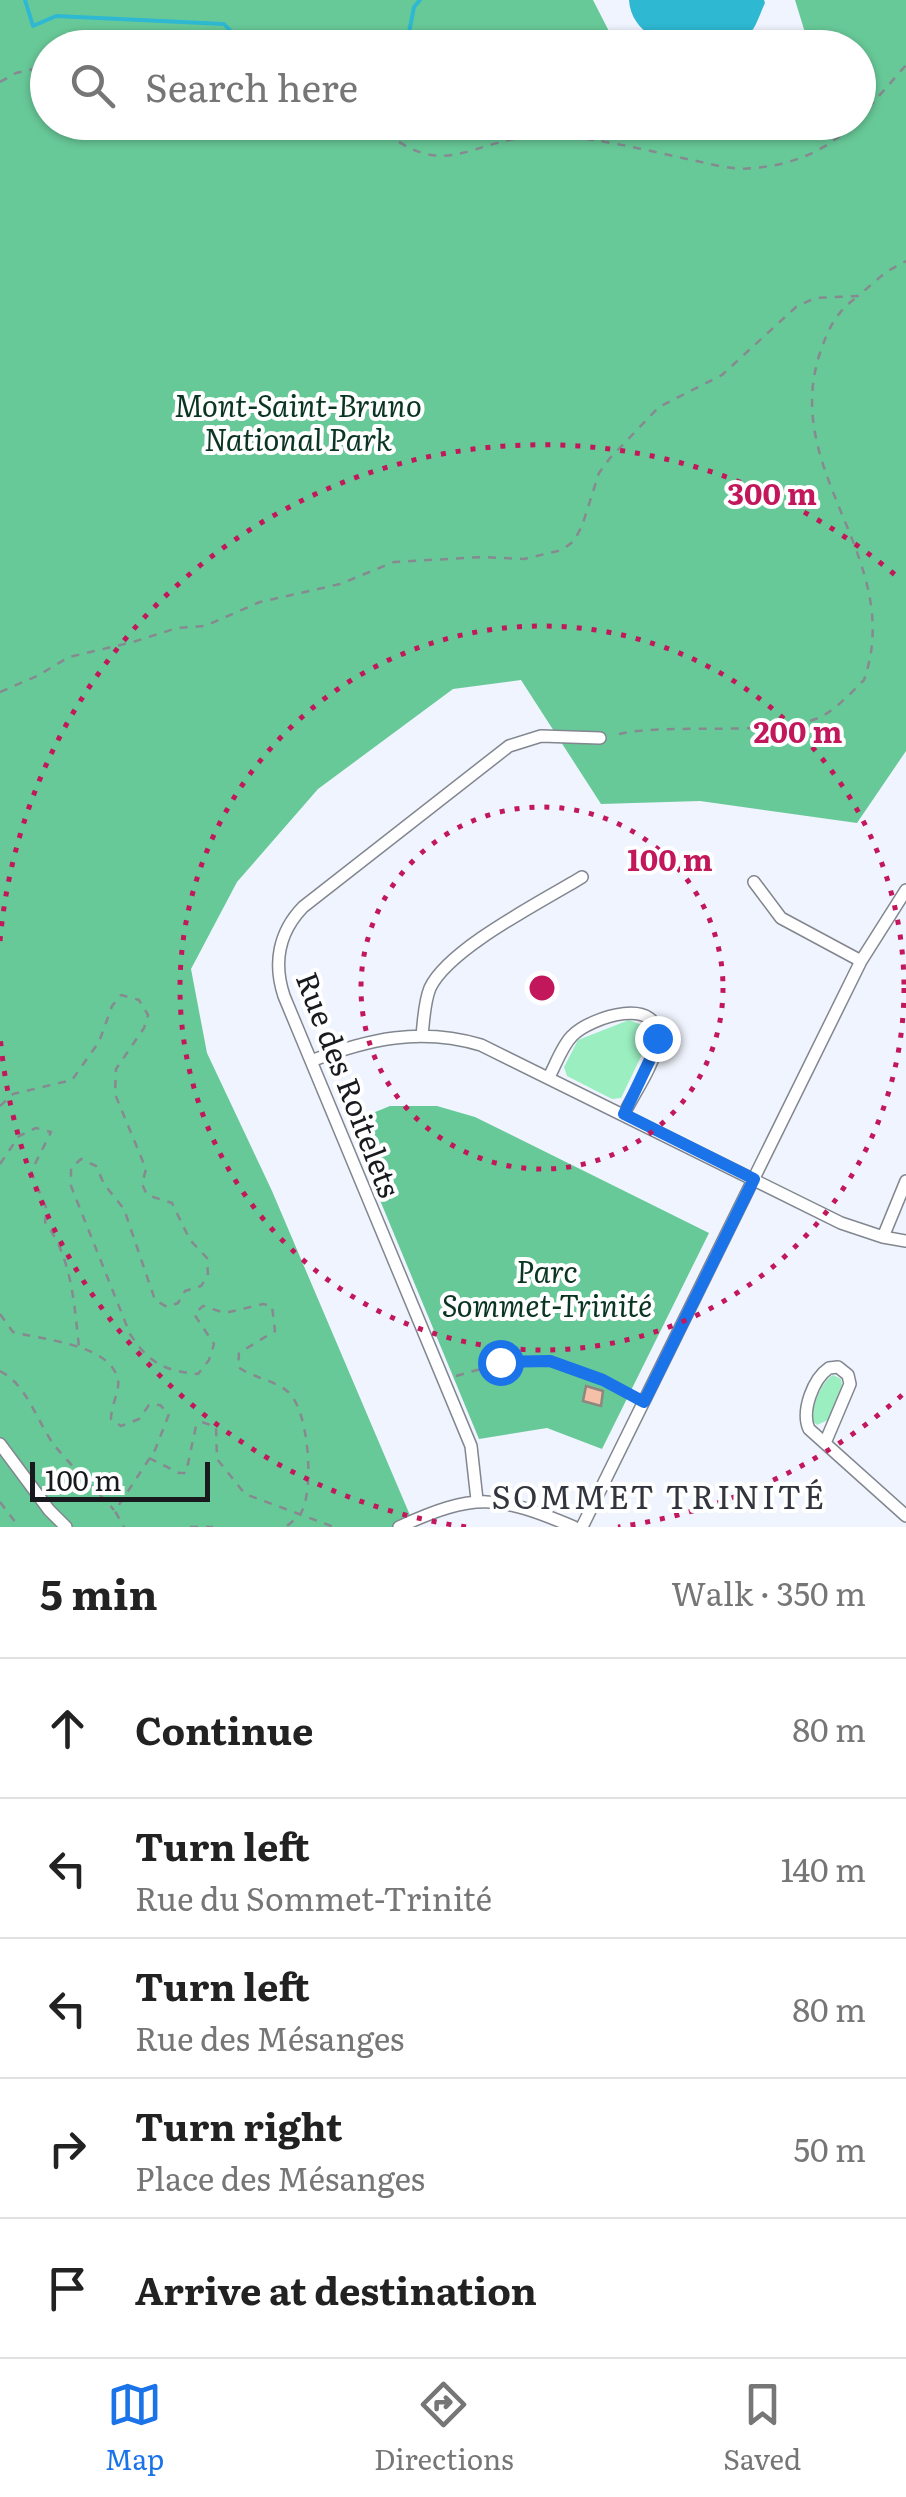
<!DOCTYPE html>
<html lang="en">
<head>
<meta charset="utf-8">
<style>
	:root { --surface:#fff; --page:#f6f6f6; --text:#222; --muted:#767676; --line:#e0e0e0; --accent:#1a73e8 }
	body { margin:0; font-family:Literata,serif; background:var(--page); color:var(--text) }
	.scale { position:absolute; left:30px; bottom:25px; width:180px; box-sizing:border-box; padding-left:10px; border:5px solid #191a1e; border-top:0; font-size:28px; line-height:35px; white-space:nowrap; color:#191a1e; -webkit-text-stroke:8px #fff; paint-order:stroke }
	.stop { position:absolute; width:30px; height:30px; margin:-22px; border:8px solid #1a73e8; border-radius:50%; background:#fff }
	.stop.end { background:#1a73e8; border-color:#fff; box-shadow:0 2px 10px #0008 }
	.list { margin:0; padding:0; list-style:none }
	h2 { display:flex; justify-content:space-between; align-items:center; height:130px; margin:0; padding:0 40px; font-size:42px }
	h2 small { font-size:32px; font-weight:400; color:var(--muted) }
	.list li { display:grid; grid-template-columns:65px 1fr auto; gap:30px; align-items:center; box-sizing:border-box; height:140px; padding:0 40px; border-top:2px solid var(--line) }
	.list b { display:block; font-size:38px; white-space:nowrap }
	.list p { margin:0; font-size:32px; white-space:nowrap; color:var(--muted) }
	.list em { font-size:32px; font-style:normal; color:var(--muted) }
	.icon { flex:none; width:55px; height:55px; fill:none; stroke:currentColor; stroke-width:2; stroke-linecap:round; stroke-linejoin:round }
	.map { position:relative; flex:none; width:906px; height:1527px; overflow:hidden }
	.search { position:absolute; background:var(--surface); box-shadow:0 2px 8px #0004; left:30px; right:30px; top:30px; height:110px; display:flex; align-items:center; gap:25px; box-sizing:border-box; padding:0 35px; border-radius:55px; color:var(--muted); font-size:38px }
	.sheet { height:830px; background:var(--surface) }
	nav { display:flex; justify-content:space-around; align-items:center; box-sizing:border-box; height:140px; border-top:2px solid var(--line); background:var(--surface); font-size:28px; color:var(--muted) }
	nav a { display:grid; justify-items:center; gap:5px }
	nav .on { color:var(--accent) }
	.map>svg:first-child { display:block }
	.green { fill:#9aeec0 }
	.forest { fill:#68c998 }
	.water { fill:#2eb8d2 }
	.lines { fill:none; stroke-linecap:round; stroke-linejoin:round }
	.stream { stroke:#2eb8d2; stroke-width:4 }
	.building { fill:#f6c0a8; stroke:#8f8581; stroke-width:2.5 }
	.minor-casing { stroke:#82868f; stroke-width:14 }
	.path { stroke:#868990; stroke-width:2.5; stroke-dasharray:8 8; stroke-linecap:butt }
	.minor { stroke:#fff; stroke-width:11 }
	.route { stroke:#1a73e8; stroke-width:12 }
	.ring { fill:none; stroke:#c2185b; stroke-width:5; stroke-dasharray:5 10 }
	.labels { text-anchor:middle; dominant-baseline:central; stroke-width:8; stroke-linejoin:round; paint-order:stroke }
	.park-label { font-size:30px; font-style:italic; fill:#0a3522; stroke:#fff }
	.street-label { font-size:30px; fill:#191a1e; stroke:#fff }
	.neighbourhood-label { font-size:32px; letter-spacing:2.5px; fill:#32353d; stroke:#fff }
	.centre { fill:#c2185b; stroke:#fff; stroke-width:5 }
	.ring-label { font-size:30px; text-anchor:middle; font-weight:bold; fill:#c2185b; stroke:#fff; stroke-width:8; stroke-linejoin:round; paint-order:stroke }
</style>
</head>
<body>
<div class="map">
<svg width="906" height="1527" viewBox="0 0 906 1527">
	<rect width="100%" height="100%" fill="#f0f4fe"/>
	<path class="green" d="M629 1020 642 1025 649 1040 621 1098 612 1099 567 1076 564 1067 578 1040Z
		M833 1375 841 1379 842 1385 828 1420 817 1425 812 1420C812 1406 821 1382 833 1375Z"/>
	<path class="forest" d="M0 0H593L617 47 48 48V122H858V48L805 47 807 39 795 0H906V751L857 823 700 801 601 804 521 680 453 689 318 789 237 882 191 969 207 1053 272 1191 415 1527H0Z
		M390 1106H437L475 1117 709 1233 602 1449 547 1428 479 1439 348 1123Z"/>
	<path class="water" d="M629 0H764L765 3C761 11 757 25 751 32 721 63 632 52 629 0Z"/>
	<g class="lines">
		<path class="stream" d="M25 0 33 26 56 16 224 24 241 42 295 48
			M406 48 414 7 420 0"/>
	</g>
	<path class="building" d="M586 1386 603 1391 601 1406 583 1401Z"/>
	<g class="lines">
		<g class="minor-casing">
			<path id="minor" d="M754 882 781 918 861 961
				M422 1035C424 1019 424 1003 430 988 449 948 543 901 582 877
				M311 1061C368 1039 420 1027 481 1045L841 1223 883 1237 906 1241
				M549 1077C556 1064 562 1046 572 1036 590 1017 664 993 657 1043 654 1066 634 1093 624 1114
				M883 1237 906 1181
				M825 1443 850 1384 848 1375 838 1367 829 1368C813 1379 801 1411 809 1429L906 1516
				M0 1444 49 1510 66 1527
				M477 1500 471 1446 284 996C273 963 279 932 303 907L509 746 541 736 600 738
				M399 1527C475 1492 497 1495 574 1527
				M582 1527 861 961 906 890"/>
		</g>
		<path class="path" d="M0 82 16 73 48 66
			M858 120 906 65
			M374 122C445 188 468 137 544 136 590 136 641 149 687 159 709 163 732 171 754 168 793 165 828 150 856 122
			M0 692 37 676 69 657 133 642 177 628 205 626 260 602 340 584 394 562 483 557 524 559 562 550 574 541 582 526 599 473 610 458 659 407 722 375 796 307 815 298 858 296 886 272 906 261
			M619 734C671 722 784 738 824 715 838 707 852 692 864 680 906 559 780 473 820 353 828 329 836 312 857 297
			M0 1106 13 1094 72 1080 99 1042 112 1006 121 995 139 1000 148 1015 144 1028 116 1069 115 1094 146 1169 142 1184 147 1195 172 1203 190 1240 207 1258 208 1276 201 1286 185 1291 178 1303 167 1307 155 1300 124 1209 104 1184 96 1166 81 1159 71 1168V1186L130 1334C149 1363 164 1371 198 1374L209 1360 214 1344 194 1314 203 1306 225 1313 263 1304 272 1306 275 1331 239 1353 238 1367C253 1378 274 1380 287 1391 309 1408 314 1487 302 1511 300 1517 291 1522 286 1527
			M0 1164 19 1136 36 1128 51 1132 31 1172 47 1210 45 1222C72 1258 74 1303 79 1347
			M0 1314 13 1332C43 1340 111 1344 118 1380 120 1390 111 1406 111 1419L121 1426 139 1419 149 1405H160L169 1414 155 1450 115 1511 124 1527
			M0 1371C28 1385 37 1423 55 1446 73 1468 95 1489 114 1510
			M456 1376C536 1352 561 1357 634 1396
			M149 1458 179 1473H186L196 1426 202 1422 216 1427 217 1459 245 1494 334 1527
			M0 1502 19 1527
			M190 1527H213"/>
		<use href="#minor" class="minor"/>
	</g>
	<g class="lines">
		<path class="route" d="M500 1362 550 1361 603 1380 644 1402 754 1179 624 1114 654 1051 657 1038"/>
	</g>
	<g class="ring">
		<circle cx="542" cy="988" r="181"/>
		<circle cx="542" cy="988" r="362"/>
		<path d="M902 1395A544 544 0 0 1 618 1527M466 1527A544 544 0 0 1 0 1035M0 941A544 544 0 0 1 902 581"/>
	</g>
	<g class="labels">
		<g class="park-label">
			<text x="298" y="404">Mont-Saint-Bruno<tspan x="298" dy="34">National Park</tspan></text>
			<text x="547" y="1270">Parc<tspan x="547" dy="34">Sommet-Trinité</tspan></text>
		</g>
		<g class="street-label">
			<text transform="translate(350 1084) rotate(69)">Rue des Roitelets</text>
		</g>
		<g class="neighbourhood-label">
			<text x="659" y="1495">SOMMET TRINITÉ</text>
		</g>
	</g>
	<circle cx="542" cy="988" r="15" class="centre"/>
	<g class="ring-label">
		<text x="772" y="505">300 m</text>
		<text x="798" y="743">200 m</text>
		<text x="670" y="871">100 m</text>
	</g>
</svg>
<div class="scale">100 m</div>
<div class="stop" style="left:500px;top:1362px"></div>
<div class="stop end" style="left:657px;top:1038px"></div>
<div class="search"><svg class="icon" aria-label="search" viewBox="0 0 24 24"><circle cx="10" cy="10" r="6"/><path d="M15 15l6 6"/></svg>Search here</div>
</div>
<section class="sheet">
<h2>5 min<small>Walk · 350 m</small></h2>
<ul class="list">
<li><svg class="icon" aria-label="ahead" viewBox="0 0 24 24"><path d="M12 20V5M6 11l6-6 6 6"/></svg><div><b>Continue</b></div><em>80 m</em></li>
<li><svg class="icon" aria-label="left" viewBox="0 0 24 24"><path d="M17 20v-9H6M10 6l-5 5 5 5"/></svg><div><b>Turn left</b><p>Rue du Sommet-Trinité</p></div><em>140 m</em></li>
<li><svg class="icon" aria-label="left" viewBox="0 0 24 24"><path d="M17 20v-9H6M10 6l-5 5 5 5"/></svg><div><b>Turn left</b><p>Rue des Mésanges</p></div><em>80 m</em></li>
<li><svg class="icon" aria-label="right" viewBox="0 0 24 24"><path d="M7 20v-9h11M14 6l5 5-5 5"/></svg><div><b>Turn right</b><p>Place des Mésanges</p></div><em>50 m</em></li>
<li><svg class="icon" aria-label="arrive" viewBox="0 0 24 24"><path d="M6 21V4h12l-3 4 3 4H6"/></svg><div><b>Arrive at destination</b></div></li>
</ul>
</section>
<nav>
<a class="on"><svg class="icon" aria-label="map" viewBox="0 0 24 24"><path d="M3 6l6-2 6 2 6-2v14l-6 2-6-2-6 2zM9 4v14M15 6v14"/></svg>Map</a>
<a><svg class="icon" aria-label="directions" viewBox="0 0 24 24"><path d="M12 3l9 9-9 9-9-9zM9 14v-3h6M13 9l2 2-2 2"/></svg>Directions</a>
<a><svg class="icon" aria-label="saved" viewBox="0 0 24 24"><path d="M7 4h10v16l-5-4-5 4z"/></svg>Saved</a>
</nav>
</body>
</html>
